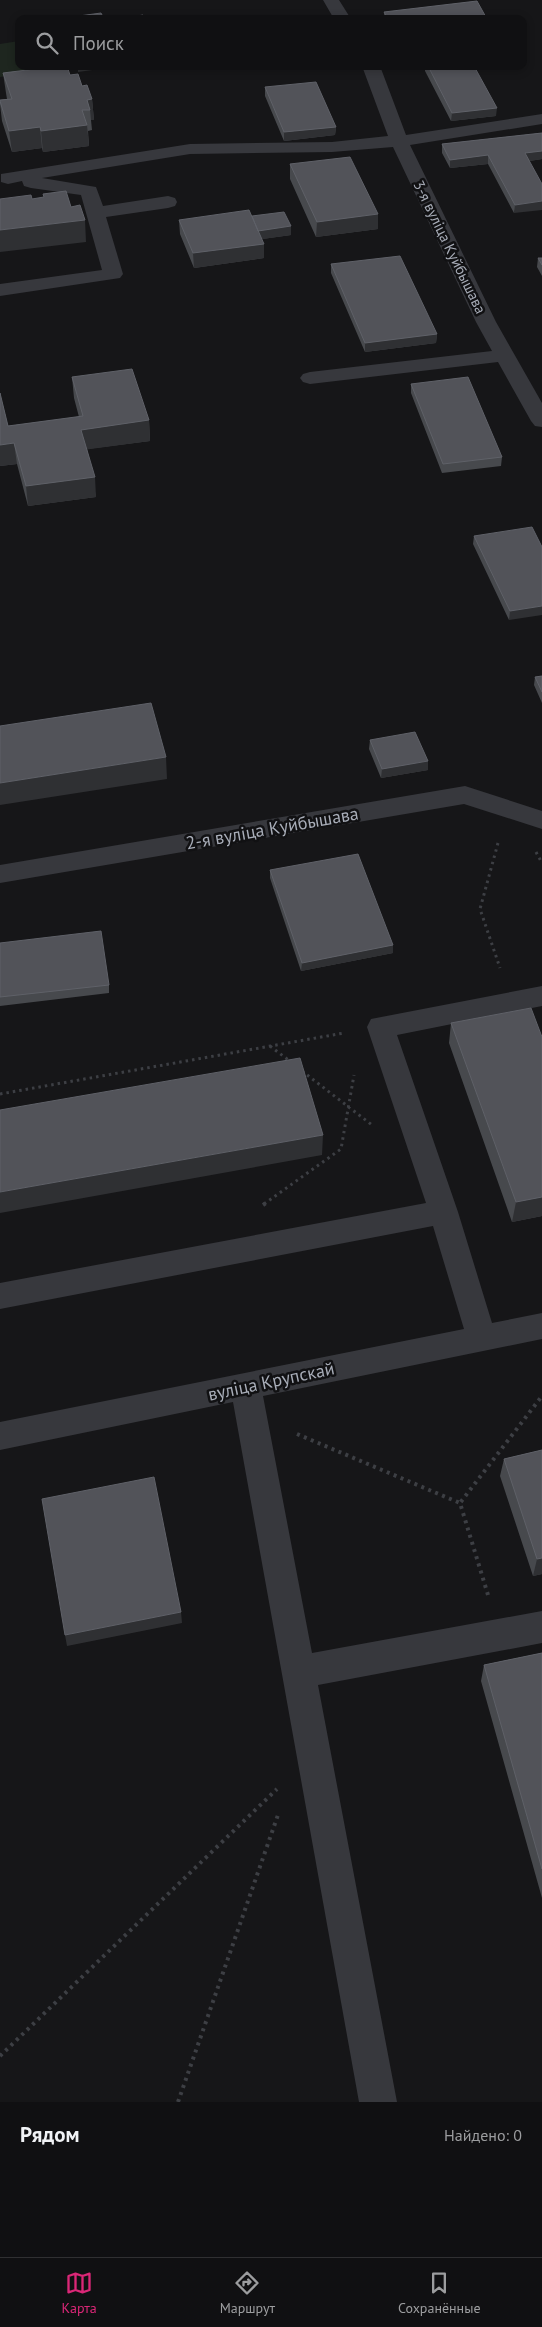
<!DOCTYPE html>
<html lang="ru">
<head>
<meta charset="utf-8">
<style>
	:root { --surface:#101012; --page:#19191b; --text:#f1f3f6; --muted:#9c9d9f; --line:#303032; --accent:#db2777 }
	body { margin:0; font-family:"PT Sans",sans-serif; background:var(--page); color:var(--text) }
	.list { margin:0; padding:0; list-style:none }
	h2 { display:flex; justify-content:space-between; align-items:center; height:65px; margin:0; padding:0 20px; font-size:21px }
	h2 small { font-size:16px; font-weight:400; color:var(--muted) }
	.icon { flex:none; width:28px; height:28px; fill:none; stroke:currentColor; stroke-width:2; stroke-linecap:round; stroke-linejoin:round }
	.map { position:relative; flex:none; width:542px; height:2102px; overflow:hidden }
	.search { position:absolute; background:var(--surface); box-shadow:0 2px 8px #0003; left:15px; right:15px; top:15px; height:55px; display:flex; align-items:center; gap:12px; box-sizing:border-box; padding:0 18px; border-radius:10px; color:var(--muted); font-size:19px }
	.sheet { height:155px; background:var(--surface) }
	nav { display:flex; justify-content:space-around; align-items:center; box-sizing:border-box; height:70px; border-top:1px solid var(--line); background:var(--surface); font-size:14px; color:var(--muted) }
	nav a { display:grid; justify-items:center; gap:2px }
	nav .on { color:var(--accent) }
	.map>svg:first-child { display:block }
	.green { fill:#1e261f }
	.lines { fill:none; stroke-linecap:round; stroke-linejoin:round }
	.path-far1 { stroke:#3d3f44; stroke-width:3; stroke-dasharray:2.5 4; stroke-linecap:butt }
	.path { stroke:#3d3f44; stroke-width:4; stroke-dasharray:3 4.5; stroke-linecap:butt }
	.minor { fill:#37383d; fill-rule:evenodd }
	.wall { fill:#47494d }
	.shaded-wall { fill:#2f3033 }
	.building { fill:#525359; stroke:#5f6168 }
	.labels { text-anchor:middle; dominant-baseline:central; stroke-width:5; stroke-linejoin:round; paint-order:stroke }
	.far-street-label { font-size:15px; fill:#a8adb8; stroke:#111113 }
	.street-label { font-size:18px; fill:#a8adb8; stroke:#111113 }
</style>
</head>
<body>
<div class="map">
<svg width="542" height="2102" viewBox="0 0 542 2102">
	<rect width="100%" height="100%" fill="#161618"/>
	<path class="green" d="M19 41V66H44L45 71 0 77V44Z"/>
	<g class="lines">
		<path class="path-far1" d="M498 843 480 909 500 968
			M536 852 542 863
			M270 1046 291 1062
			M302 1071 372 1125
			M0 1094 344 1033
			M264 1204 341 1149 354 1075"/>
		<path class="path" d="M263 1205 266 1203
			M297 1434 460 1503
			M488 1595 460 1503 542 1396
			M0 2056 277 1789
			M178 2102 279 1812"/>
		<path class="minor" d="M323 0H339L351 19H334Z
			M362 66H380L406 135 542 114V124L410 145 496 322 542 403V427L535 426 531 421 498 362 310 384 303 382 300 378 303 374 310 372 492 351 476 322 393 147 332 152 190 154 42 178 96 187 103 206 168 196 175 198 177 202 175 206 168 208 106 217 123 274 120 278 0 296V284L102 270 81 195 31 188 24 186 22 181 8 184 1 182V174L190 144 332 142 388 136Z
			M465 786 542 811V829L464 804 0 883V865Z
			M542 986V1006L397 1035 458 1212 492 1323 542 1313V1339L263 1396 312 1653 542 1611V1643L318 1685 397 2102H359L233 1402 0 1450V1422L464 1329 433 1226 0 1309V1283L426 1203 367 1027 371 1019Z"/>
	</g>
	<path class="wall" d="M384 12 487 19H384Z
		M425 66H474L496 116 451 121 425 71Z
		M3 73 70 75 82 86 92 99 94 120H91L92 130 88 131 89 146 43 152 42 148 12 152 2 121 0 104V100L7 99 6 93Z
		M265 87 336 127 335 135 284 141 265 96Z
		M542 133V159L529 161 514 213 488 164 450 168 442 153V144Z
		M290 164 378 229 316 237 290 179Z
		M252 216 291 235 262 239 264 258 194 268 180 234 179 220Z
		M538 258H542V276L537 267Z
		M331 264 437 334 436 343 365 352 331 273Z
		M72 377 149 420 150 441 87 449 96 497 28 506 17 464 0 466V393L8 426 79 417 74 398Z
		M411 384 502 457 501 466 442 473 411 393Z
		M474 536 542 547 509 620 473 544Z
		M542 676V703L534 685 535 677Z
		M370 740 428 770 381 778 369 749Z
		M270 870 393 945V953L301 971 270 878Z
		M0 943 109 985V993L0 1006Z
		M451 1023 542 1037V1216L512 1222 449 1043Z
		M542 1450V1574L533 1576 500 1476 504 1459Z
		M542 1653V1898L481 1681 484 1665Z"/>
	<path class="shaded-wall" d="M78 66H121L78 72Z
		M92 99 94 120H91L90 110 87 100Z
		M497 108 496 116 451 121 452 113Z
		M87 125 89 146 43 152 41 131Z
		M40 127 42 148 12 152 9 131Z
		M336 127 335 135 284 141V132Z
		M542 151V159L524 162 525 153Z
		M488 155V164L450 168V160Z
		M542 201V210L514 213 515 205Z
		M378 214V229L316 237 317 222Z
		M85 220 86 242 0 252V230Z
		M291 226V235L256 240V231Z
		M264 244V258L194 268 193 253Z
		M437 334 436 343 365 352V343Z
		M149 420 150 441 83 450 81 430Z
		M14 443 17 464 0 466V445Z
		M95 477 96 497 28 506 26 486Z
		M542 606V615L509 620 510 611Z
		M166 757 167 779 0 805V783Z
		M428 761V770L381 778 382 769Z
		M393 945V953L301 971 302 963Z
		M323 1135 322 1155 0 1213V1192Z
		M542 1197V1216L512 1222 516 1202Z
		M542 1558V1574L533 1576 537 1559Z
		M181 1612 182 1623 67 1646 65 1635Z"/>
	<path class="building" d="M477 1 487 19H388L384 12Z
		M101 13 104 19H80L79 16Z
		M143 15 144 19H120Z
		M59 66H67L70 75 78 74 82 86 87 85 92 99 87 100 90 110H82L87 125 41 131 40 127 9 131 0 101V100L12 99 3 73Z
		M428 66H474L497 108 452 113Z
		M316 82 336 127 284 132 265 87Z
		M542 133V151L525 153 542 184V201L515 205 488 155 450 160 442 144Z
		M350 157 378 214 317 222 290 164Z
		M66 191 71 207 80 205 85 220 0 230V199L31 195 32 199 44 197 43 194Z
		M249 210 264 244 193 253 179 220Z
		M284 212 291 226 258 231 252 216Z
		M400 256 437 334 365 343 331 264Z
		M538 258H542V265Z
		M132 369 149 420 81 430 95 477 26 486 14 443 0 445V393L8 426 83 416 72 377Z
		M468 377 502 457 443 464 411 384Z
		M532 527 542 547V606L510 611 474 536Z
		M542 676V692L535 677Z
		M151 703 166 757 0 783V726Z
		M415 732 428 761 382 769 370 740Z
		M358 854 393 945 302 963 270 870Z
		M101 931 109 985 0 997V943Z
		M531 1008 542 1037V1197L516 1202 451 1023Z
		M300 1058 323 1135 0 1192V1110Z
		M542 1450V1558L537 1559 504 1459Z
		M154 1477 181 1612 65 1635 42 1499Z
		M542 1653V1869L484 1665Z"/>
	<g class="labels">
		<g class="far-street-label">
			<text transform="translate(450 247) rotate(64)">3-я вуліца Куйбышава</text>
		</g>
		<g class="street-label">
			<text transform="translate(272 828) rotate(-10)">2-я вуліца Куйбышава</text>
			<text transform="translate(271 1381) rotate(-12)">вуліца Крупскай</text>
		</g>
	</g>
</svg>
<div class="search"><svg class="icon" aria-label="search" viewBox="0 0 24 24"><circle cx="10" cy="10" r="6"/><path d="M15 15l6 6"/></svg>Поиск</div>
</div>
<section class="sheet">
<h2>Рядом<small>Найдено: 0</small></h2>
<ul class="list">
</ul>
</section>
<nav>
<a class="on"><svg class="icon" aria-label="map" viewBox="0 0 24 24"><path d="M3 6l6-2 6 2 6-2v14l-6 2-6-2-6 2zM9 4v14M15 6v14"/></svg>Карта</a>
<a><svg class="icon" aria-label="directions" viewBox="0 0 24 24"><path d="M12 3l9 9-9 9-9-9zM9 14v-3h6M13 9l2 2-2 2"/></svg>Маршрут</a>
<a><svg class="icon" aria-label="saved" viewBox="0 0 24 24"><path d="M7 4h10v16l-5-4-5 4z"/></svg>Сохранённые</a>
</nav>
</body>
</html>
